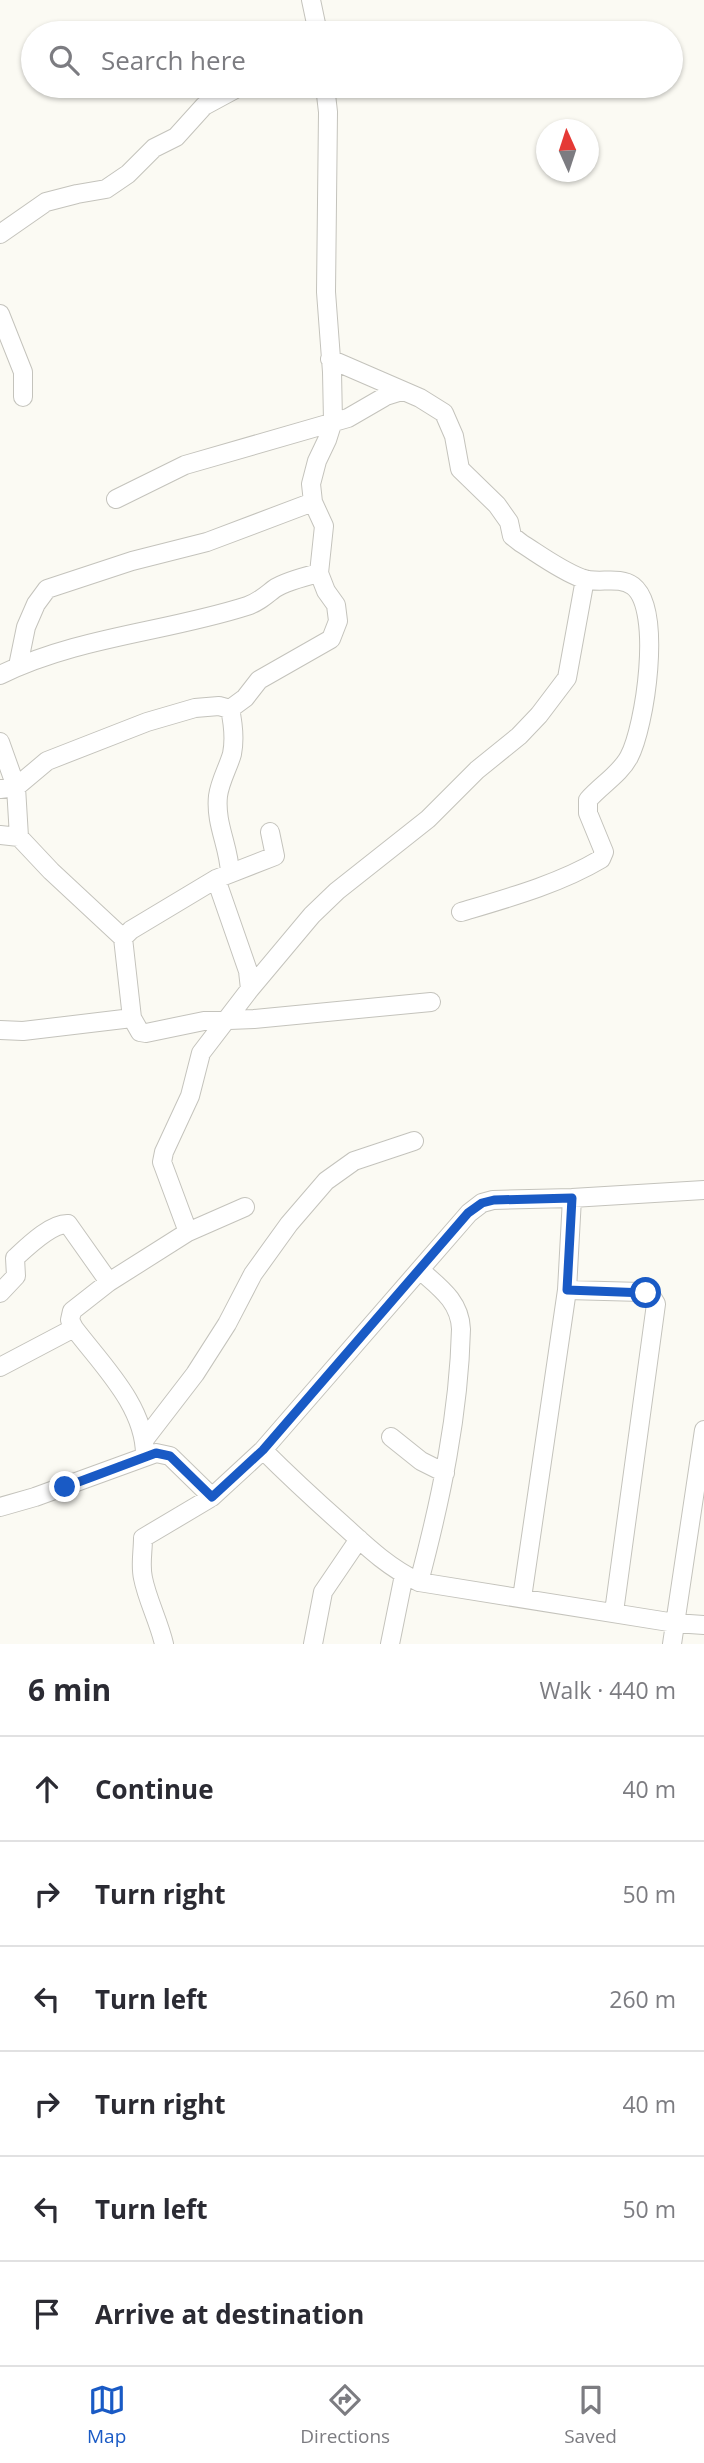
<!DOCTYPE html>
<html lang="en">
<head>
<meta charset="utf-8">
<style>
	:root { --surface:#fff; --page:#f7f7f7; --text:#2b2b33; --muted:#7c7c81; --line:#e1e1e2; --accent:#195ac5 }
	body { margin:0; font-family:"Open Sans",sans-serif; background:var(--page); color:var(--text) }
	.compass { position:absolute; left:536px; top:119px; width:63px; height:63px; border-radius:50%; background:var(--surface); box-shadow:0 2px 5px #0004; rotate:357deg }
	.stop { position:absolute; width:21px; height:21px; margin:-16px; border:5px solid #195ac5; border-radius:50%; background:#fff }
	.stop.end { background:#195ac5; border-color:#fff; box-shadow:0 2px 7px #0008 }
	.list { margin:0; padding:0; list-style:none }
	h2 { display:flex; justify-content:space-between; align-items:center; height:91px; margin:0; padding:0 28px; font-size:30px }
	h2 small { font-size:23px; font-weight:400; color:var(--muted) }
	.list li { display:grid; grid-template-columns:46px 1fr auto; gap:21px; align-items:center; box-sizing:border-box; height:105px; padding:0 28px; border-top:2px solid var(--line) }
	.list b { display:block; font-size:26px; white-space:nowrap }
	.list em { font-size:23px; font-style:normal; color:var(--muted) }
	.icon { flex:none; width:38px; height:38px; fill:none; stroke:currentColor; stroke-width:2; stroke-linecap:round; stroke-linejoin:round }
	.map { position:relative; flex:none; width:704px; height:1644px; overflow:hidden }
	.search { position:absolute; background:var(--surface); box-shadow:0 2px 5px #0004; left:21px; right:21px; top:21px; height:77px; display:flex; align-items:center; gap:18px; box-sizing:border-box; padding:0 24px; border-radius:38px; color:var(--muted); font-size:26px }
	.sheet { height:721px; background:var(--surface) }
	nav { display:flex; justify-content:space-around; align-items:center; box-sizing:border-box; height:98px; border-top:2px solid var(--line); background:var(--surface); font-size:19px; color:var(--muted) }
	nav a { display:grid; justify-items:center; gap:4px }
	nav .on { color:var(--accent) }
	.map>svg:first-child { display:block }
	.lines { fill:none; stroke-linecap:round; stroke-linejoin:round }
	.minor-casing { stroke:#c4c3bc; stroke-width:20 }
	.minor { stroke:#fff; stroke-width:18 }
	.route { stroke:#195ac5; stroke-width:9 }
</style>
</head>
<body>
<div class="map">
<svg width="704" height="1644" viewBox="0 0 704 1644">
	<rect width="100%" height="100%" fill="#fbfaf3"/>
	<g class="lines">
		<g class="minor-casing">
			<path id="minor" d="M311 0 318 33
				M0 234 46 202 77 194 106 189 128 174 154 148 176 137 204 106 241 86
				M0 314 23 372V397
				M330 359 420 398 444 413 454 436 460 469 497 505 509 522 512 536 521 543C540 555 560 570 581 578 597 585 618 575 633 586 663 609 645 727 629 757 620 774 601 785 588 800V813L604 852 601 859C559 884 508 898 461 912
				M116 499 185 465 348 418 386 396 402 391
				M18 666 26 627 36 604 47 589 132 561 207 542 313 502
				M0 675C77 637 166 632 247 606 259 602 265 596 274 589 284 582 307 576 319 573
				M230 709 245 698 259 680 331 639 338 621 336 605 326 591 319 573 324 526 313 502 311 484 317 461 327 440 333 421 332 372 326 292 328 112 325 86
				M0 742 16 787 19 837
				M0 789 16 787 47 761 147 722 195 708 219 706 230 709C233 723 235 739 232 754 228 768 220 781 218 796 215 824 229 846 230 873
				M0 835 19 837 51 871 123 938
				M250 989 312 915 337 891 428 819 477 770 519 736 539 715 567 678 585 579
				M132 1018 140 1032 146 1033 204 1021 254 1019 431 1002
				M0 1030 23 1031 132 1018 123 938 131 930 216 879 275 856 270 832
				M188 1232 162 1162 164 1152 190 1096 201 1053 250 989 248 971 216 879
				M567 1290 642 1292 650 1294 656 1304 614 1612
				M0 1293 16 1276 15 1258C27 1247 51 1223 68 1224L109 1282
				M0 1367 74 1328
				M391 1437 421 1461 445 1473
				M145 1439 195 1374 227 1324 253 1274 289 1224 326 1181 354 1161 414 1141
				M263 1450C289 1476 315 1500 342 1524 366 1546 389 1568 419 1582L675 1623 704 1625
				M145 1455C145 1406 102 1365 74 1328L70 1320 72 1311 109 1282 188 1232 245 1207
				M0 1507 35 1497 156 1453 170 1456 212 1497
				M419 1582C441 1499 459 1414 461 1329 460 1301 439 1287 420 1270
				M522 1598 567 1290 572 1198
				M164 1644C159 1622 147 1599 143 1578 140 1565 143 1552 143 1538L212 1497 263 1450 469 1213 482 1203 493 1200 572 1198 704 1190
				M313 1644 323 1592 359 1539
				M390 1644 404 1575
				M672 1644 704 1430"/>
		</g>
		<use href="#minor" class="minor"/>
	</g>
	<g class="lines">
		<path class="route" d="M65 1487 156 1453 170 1456 212 1497 263 1450 468 1213 482 1203 494 1200 572 1198 567 1290 646 1293"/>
	</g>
</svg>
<svg class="compass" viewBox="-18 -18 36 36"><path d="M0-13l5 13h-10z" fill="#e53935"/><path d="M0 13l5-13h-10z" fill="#7c7c81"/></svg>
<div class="stop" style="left:646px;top:1293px"></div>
<div class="stop end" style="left:65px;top:1487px"></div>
<div class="search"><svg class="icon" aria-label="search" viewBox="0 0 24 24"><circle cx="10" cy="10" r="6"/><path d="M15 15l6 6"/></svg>Search here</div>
</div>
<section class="sheet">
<h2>6 min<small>Walk · 440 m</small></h2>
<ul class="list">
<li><svg class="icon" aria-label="ahead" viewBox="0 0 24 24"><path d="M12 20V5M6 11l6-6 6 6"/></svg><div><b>Continue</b></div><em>40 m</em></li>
<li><svg class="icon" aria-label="right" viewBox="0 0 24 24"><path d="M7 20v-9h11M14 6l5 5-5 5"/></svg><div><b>Turn right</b></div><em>50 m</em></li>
<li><svg class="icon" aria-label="left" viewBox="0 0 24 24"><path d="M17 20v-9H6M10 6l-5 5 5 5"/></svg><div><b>Turn left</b></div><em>260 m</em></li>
<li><svg class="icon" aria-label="right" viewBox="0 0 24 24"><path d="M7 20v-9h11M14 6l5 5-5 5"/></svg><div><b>Turn right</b></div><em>40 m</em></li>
<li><svg class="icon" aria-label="left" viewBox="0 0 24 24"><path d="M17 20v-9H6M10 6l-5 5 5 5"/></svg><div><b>Turn left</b></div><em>50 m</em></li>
<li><svg class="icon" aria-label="arrive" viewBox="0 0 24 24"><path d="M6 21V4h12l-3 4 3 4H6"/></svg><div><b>Arrive at destination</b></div></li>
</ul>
</section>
<nav>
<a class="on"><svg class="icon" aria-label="map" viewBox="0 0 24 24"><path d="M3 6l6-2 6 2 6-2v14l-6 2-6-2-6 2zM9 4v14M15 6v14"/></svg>Map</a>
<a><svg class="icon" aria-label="directions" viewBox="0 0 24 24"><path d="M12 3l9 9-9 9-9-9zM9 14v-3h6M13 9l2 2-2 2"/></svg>Directions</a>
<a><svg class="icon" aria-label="saved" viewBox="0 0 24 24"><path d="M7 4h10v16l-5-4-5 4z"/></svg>Saved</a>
</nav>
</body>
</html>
